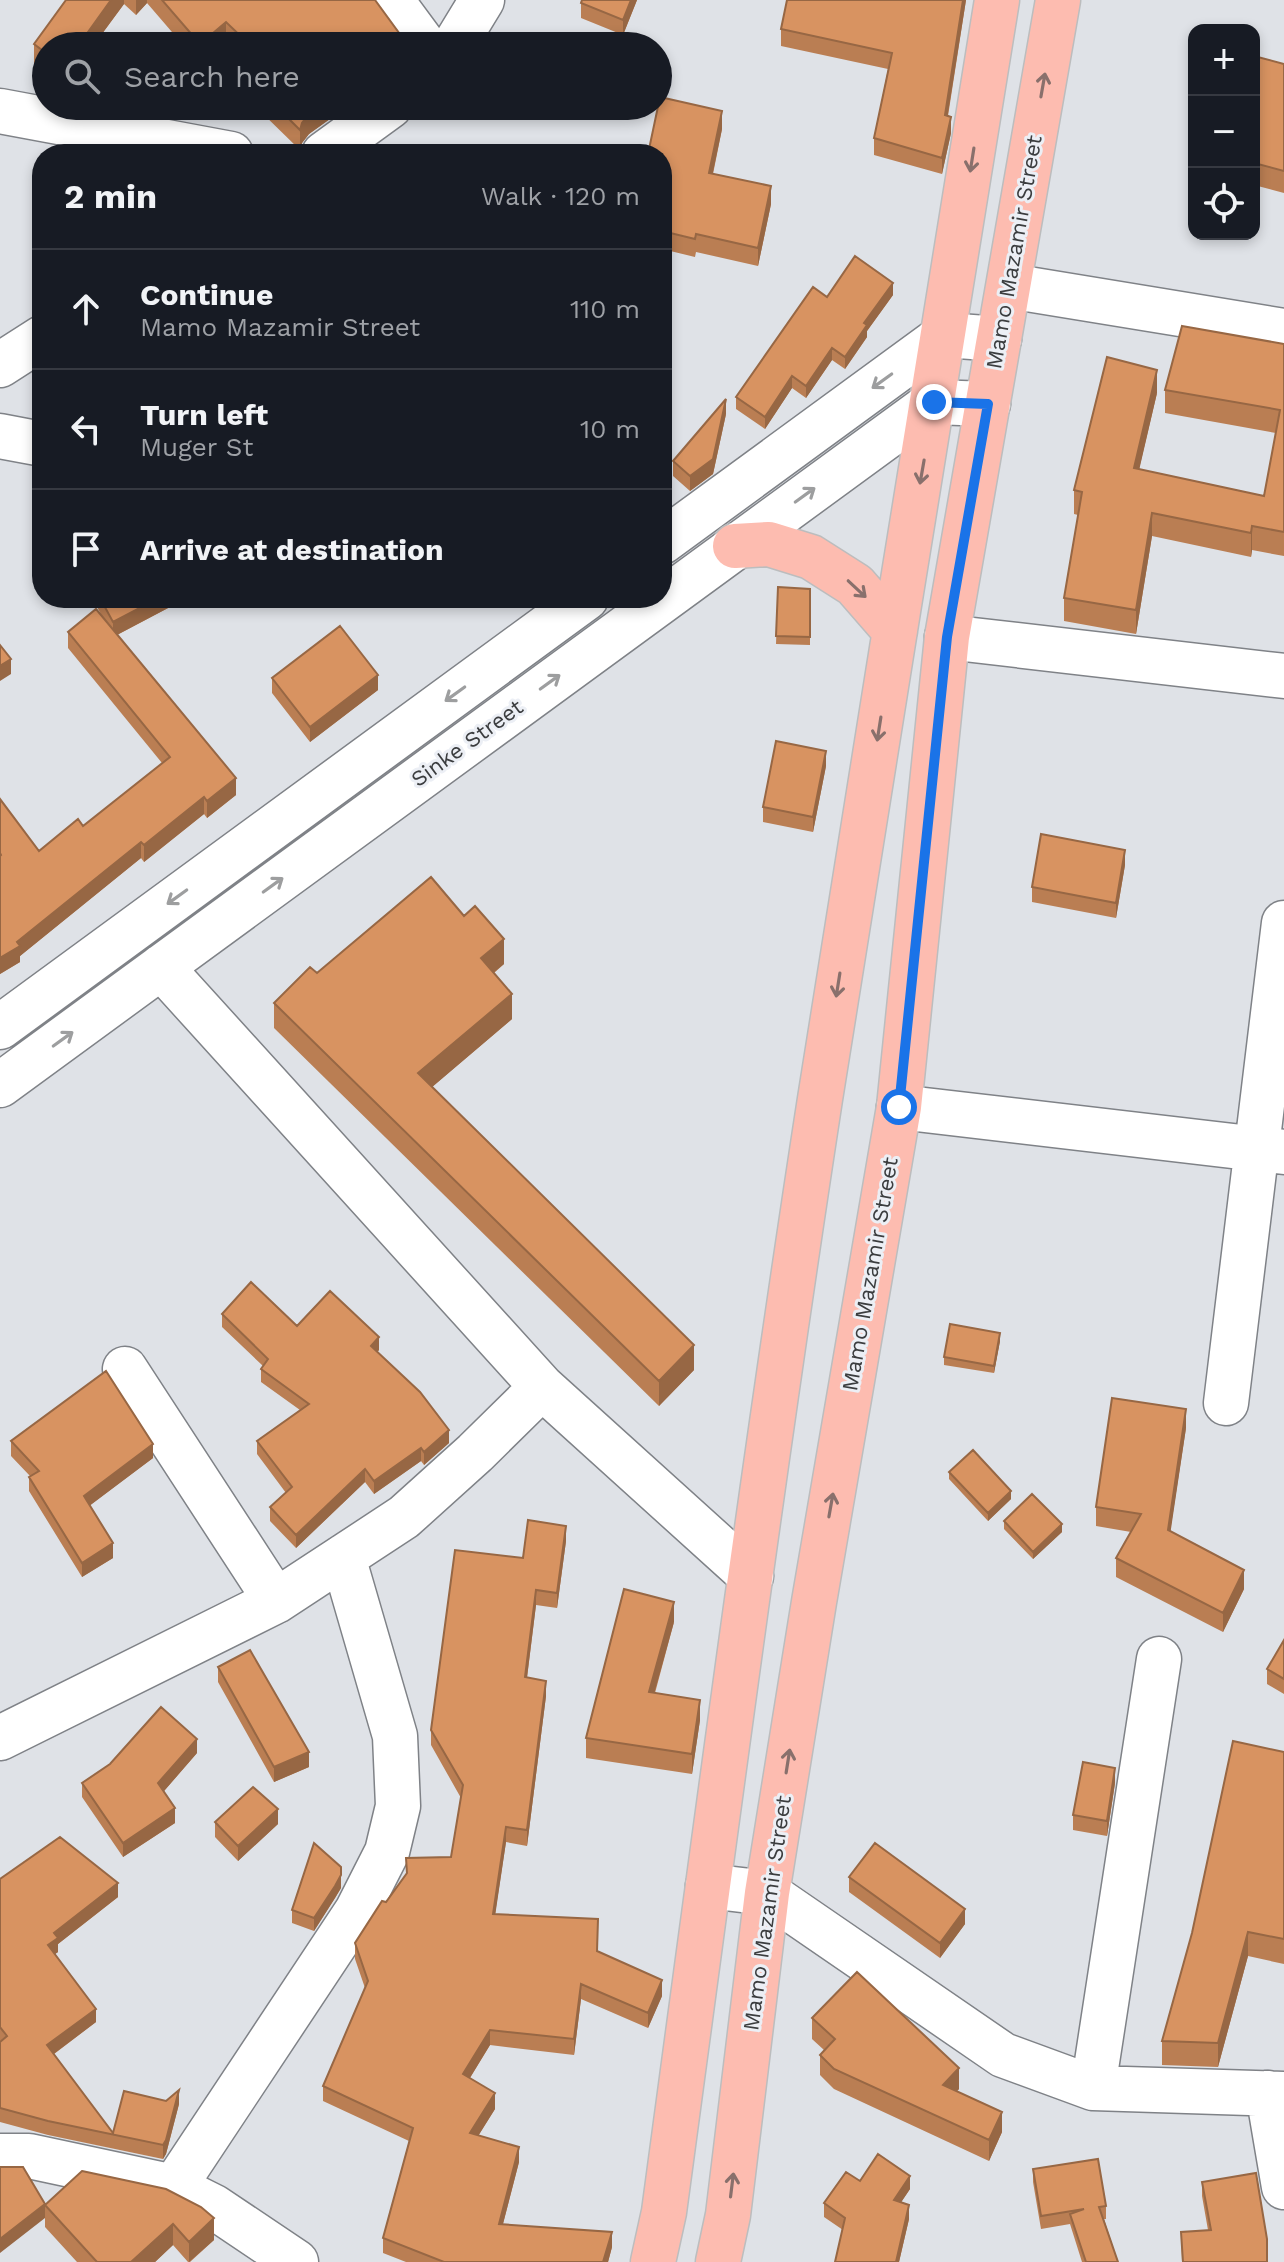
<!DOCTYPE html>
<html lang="en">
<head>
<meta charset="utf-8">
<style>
	:root { --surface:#171b24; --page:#242831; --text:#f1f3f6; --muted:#9ea1a6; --line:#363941 }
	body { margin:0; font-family:"Work Sans",sans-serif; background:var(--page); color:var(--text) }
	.controls { position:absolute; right:24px; top:24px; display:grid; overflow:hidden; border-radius:16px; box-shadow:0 4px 12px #0003 }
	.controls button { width:72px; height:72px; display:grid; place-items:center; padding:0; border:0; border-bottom:2px solid var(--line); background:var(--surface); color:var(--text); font:40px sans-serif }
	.stop { position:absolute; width:24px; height:24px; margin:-18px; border:6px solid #1a73e8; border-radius:50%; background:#fff }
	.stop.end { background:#1a73e8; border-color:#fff; box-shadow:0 2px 8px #0008 }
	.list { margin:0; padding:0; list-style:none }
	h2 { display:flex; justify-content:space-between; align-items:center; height:104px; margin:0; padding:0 32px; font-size:34px }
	h2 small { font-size:26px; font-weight:400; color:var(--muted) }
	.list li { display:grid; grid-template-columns:52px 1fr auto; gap:24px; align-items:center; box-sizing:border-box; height:120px; padding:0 32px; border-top:2px solid var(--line) }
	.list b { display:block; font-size:30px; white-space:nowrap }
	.list p { margin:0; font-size:26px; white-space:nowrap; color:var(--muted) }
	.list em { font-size:26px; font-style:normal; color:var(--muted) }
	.icon { flex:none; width:44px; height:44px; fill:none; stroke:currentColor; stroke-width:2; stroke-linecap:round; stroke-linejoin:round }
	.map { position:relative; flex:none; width:1284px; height:2262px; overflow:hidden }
	.search { position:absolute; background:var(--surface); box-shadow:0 4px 12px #0003; left:32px; top:32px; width:640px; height:88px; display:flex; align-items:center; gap:20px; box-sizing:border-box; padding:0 28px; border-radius:44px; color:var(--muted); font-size:30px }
	.panel { position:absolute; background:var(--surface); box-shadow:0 4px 12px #0003; left:32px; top:144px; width:640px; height:464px; border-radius:32px }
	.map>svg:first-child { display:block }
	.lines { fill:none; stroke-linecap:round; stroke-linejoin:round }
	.minor-casing { stroke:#7f8287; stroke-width:47 }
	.major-casing { stroke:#bcbdbe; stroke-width:47 }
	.minor { stroke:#fff; stroke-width:44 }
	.major { stroke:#fdbcb0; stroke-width:44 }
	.wall { fill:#ba7e53 }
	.shaded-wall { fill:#976744 }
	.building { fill:#d89361; stroke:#976744; stroke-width:2 }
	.oneway { stroke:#89706c }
	.oneway2 { stroke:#9d9e9f }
	.route { stroke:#1a73e8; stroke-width:10 }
	.labels { text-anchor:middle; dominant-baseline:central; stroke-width:6; stroke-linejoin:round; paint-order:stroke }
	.street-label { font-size:22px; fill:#3b3d3f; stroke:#eceff5 }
</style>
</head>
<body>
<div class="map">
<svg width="1284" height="2262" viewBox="0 0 1284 2262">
	<rect width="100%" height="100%" fill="#dfe2e7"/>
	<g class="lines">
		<g class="minor-casing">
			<path id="minor" d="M391 0 425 46
				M454 46 482 0
				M0 111 231 154
				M324 154 390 106
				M1009 286 1284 331
				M0 365 42 338
				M0 436 42 444
				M662 542 945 335 999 339
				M947 637 1284 676
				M161 967 542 1387 751 1576
				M0 1027 586 598
				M0 1085 934 402 988 404
				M899 1107 1284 1152
				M125 1369 276 1601
				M1226 1403 1284 923
				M0 1738 276 1601 404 1517 475 1453 542 1387
				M708 1886 767 1893 1003 2055 1093 2088 1284 2094
				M1093 2088 1159 1659
				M1268 2093 1284 2187
				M0 2156H29L174 2187 214 2207 296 2262
				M174 2187 357 1911 387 1852 398 1806 395 1736 343 1557"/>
		</g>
		<g class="major-casing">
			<path id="major" d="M735 546 769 544 811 557 855 585 895 631
				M653 2262 664 2212C714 1841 763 1469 820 1099 876 732 940 367 997 0
				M718 2262 728 2215 767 1893 814 1602 899 1107 947 637 1058 0"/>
		</g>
		<use href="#minor" class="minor"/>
		<use href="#major" class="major"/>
	</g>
	<path class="wall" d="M66 0H375L405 41 412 46H230L226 42 221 46H184L147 3 136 15 124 4 93 46H46V73L34 64V44Z
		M582 0H637L623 35 581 18V3Z
		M966 0 948 116 951 133 942 174 874 155V138L888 69 781 46V29Z
		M1254 56 1284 64V193L1254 185Z
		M257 106H348L309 134 302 143 300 150 257 108Z
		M722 129 713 174 771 204 758 266 696 252 695 257 662 249V154Z
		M893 295 867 331V337L845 369 832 360 806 398 792 388 765 429 736 409V397L827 297Z
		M1284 344V556L1252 550 1251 557 1152 536 1136 634 1064 621V598L1078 515 1074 514V490L1157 393 1139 469 1264 496 1276 433 1165 413V390Z
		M726 414 713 474 690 491 673 476V461Z
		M778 587 810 589V645L776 644Z
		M92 598H187L117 635 236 795 207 818 204 814 144 862 141 858 20 956V962L0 974V799L39 851 83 826 162 763 68 648V632L102 616Z
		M272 678 378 690 310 742 272 693Z
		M826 766 813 832 763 822V807Z
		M1125 865 1116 918 1032 902V887Z
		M504 964 494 973 512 1019 432 1087 694 1370 659 1406 274 1028V1003L317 973Z
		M222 1314 297 1326 379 1350 377 1352 449 1443 424 1465 421 1461 374 1494 365 1482 296 1548 270 1521V1507L286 1493 257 1454V1441L300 1410 261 1382V1369L263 1366 222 1327Z
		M1000 1341 994 1373 944 1365V1357Z
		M1186 1428 1170 1532 1244 1589 1223 1632 1116 1577V1558L1131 1532 1096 1526V1507Z
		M11 1441 153 1458 90 1505 113 1558 82 1577 29 1491V1477L30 1476 11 1456Z
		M949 1472 1011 1499 988 1521 949 1479Z
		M1004 1521 1062 1532 1033 1559 1004 1529Z
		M566 1541 557 1608 536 1605 527 1678 546 1696 527 1846 506 1842 495 1914 598 1935V1951L662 1996 648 2028 581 1999 574 2055 490 2045 470 2078 495 2109 478 2136 519 2162 503 2224 612 2247 608 2262H406L383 2253V2238L409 2141 323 2101V2086L365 1988 355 1959V1943L386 1902 451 1857 461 1798 431 1745V1730L523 1558Z
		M674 1622 655 1693 700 1720 692 1774 586 1758V1738Z
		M1284 1640V1694L1267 1684V1669Z
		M218 1667 309 1767 274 1782 218 1682Z
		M1284 1752V1964L1248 1956 1218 2067 1162 2065V2041Z
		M197 1753 164 1791 175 1823 123 1857 82 1797V1783Z
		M1115 1783 1107 1836 1073 1830V1815Z
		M215 1822 278 1824 238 1861 215 1837Z
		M849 1877 965 1924 940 1958 849 1892Z
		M0 1879 118 1897 58 1944V1952L55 1954 96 2022 54 2054 113 2133 166 2101 179 2104 166 2154 163 2159 48 2135 0 2122Z
		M341 1888 335 1898 314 1931 292 1923V1910Z
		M812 2018 959 2089 957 2091 1002 2132 989 2161 834 2089 820 2075V2055L824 2050 812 2039Z
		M1033 2169 1106 2206V2219H1104L1118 2262H1082L1070 2224 1041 2229 1033 2182Z
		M82 2171 214 2240 190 2262H188L173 2245 155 2262H77L45 2227V2205Z
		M860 2181 910 2189 901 2202 909 2219 899 2262H835L843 2230 824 2217V2203Z
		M1202 2182 1267 2262H1182L1181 2232 1208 2230 1202 2196Z"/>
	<path class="shaded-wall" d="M111 0H124V4L93 46H78Z
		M136 0H147V3L136 15Z
		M631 0H637L623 35V20Z
		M963 0H966L945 132V115Z
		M226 22V42L221 46H200V44Z
		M320 106H348L309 134 302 143 300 150V130L302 123 309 114Z
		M722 111V129L709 191V173Z
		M951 117V133L942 174V158Z
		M771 186V204L758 266V248Z
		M893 283V295L867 331V337L845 369V357L864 323Z
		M832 348V360L806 398V386Z
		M1157 370V393L1134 492V468Z
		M792 376V388L765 429V417Z
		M726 399V414L713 474 690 491V476Z
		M1152 513V536L1136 634V610Z
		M1252 526V550L1251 557V533Z
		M159 598H187L113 637V622Z
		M11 659V674L0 681V666Z
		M378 675V690L310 742V727Z
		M826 751V766L813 832V817Z
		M236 778V795L207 818V801Z
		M204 797V814L144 862V845Z
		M141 842V858L20 956V962L0 974V958L17 942Z
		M1125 850V865L1116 918V903Z
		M504 939V964L481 983V958Z
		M512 994V1019L418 1099V1073Z
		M1000 1333V1341L994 1373V1366Z
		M379 1337V1350L371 1359V1346Z
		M694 1345V1370L659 1406V1381Z
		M1186 1409V1428L1168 1549V1530Z
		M449 1430V1443L424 1465V1452Z
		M153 1444V1458L84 1510V1496Z
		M421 1448V1461L374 1494V1481Z
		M365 1469V1482L296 1548V1535Z
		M1011 1491V1499L988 1521V1513Z
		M1062 1524V1532L1033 1559V1552Z
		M566 1526V1541L557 1608V1593Z
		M113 1543V1558L82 1577V1563Z
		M1244 1570V1589L1223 1632V1613Z
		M536 1590V1605L525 1693V1677Z
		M674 1602V1622L649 1712V1692Z
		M546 1681V1696L527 1846V1830Z
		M700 1700V1720L692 1774V1754Z
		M197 1739V1753L158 1798V1783Z
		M309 1752V1767L274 1782V1767Z
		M1115 1768V1783L1107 1836V1821Z
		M175 1808V1823L123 1857V1843Z
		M278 1809V1824L238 1861V1846Z
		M506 1827V1842L493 1930V1914Z
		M341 1867V1888L335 1898 314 1931V1918Z
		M118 1883V1897L58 1944V1952L48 1959V1945L54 1933Z
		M965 1909V1924L940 1958V1943Z
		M1248 1932V1956L1218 2067V2043Z
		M662 1980V1996L648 2028V2013Z
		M581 1984V1999L574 2055V2039Z
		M96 2009V2022L47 2059V2045Z
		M490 2030V2045L463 2089V2074Z
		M959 2068V2089L943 2105V2085Z
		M179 2090V2104L166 2154 163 2159V2145Z
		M495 2093V2109L470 2149V2133Z
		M1002 2112V2132L989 2161V2140Z
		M519 2147V2162L499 2239V2224Z
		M910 2176V2189L894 2213V2200Z
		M45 2204V2218L0 2253V2239Z
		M909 2205V2219L899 2262H896Z
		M214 2218V2240L189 2262V2242Z
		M173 2224V2245L155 2262H131Z
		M612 2232V2247L608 2262H603Z"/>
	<path class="building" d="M66 0H111L78 46H46V53L34 44Z
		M162 0H375L405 41 412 46H251L226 22 200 44Z
		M582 0H631L623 20 581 3Z
		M787 0H963L945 115 951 117 942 158 874 138 892 53 781 29Z
		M1254 56 1284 64V171L1254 163Z
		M660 97 722 111 709 173 771 186 758 248 696 234 695 239 662 231V154H648Z
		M276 106H320L309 114 302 123 300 130Z
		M855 256 893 283 864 323 867 325 845 357 832 348 806 386 792 376 765 417 736 397 813 287 827 297Z
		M1182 326 1284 344V532L1252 526 1251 533 1152 513 1136 610 1064 598 1082 492 1074 490 1107 357 1157 370 1134 468 1264 496 1280 410 1165 390Z
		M726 399 713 459 690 476 673 461Z
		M778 587 810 589V637L776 636Z
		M100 598H159L113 622Z
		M96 609 236 778 207 801 204 797 144 845 141 842 17 942 20 946 0 958V856L1 855 0 853V799L39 851 78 819 83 826 170 757 68 632Z
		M340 626 378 675 310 727 272 678Z
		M0 645 11 659 0 666Z
		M776 741 826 751 813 817 763 807Z
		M1041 834 1125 850 1116 903 1032 887Z
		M431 877 464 916 475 906 504 939 481 958 512 994 418 1073 694 1345 659 1381 274 1003 310 967 317 973Z
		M251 1282 297 1326 330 1291 379 1337 371 1346 420 1392 449 1430 424 1452 421 1448 374 1481 365 1469 296 1535 270 1507 292 1487 257 1441 309 1404 261 1369 268 1359 222 1314Z
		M950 1324 1000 1333 994 1366 944 1357Z
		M106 1371 153 1444 84 1496 113 1543 82 1563 29 1477 39 1471 11 1441Z
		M1112 1398 1186 1409 1168 1530 1244 1570 1223 1613 1116 1558 1141 1514 1096 1507Z
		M973 1450 1011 1491 988 1513 949 1472Z
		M1032 1494 1062 1524 1033 1552 1004 1521Z
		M528 1520 566 1526 557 1593 536 1590 525 1677 546 1681 527 1830 506 1827 493 1914 598 1919 597 1951 662 1980 648 2013 581 1984 574 2039 490 2030 463 2074 495 2093 470 2133 519 2147 499 2224 612 2232 603 2262H444L383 2238 413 2128 323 2086 368 1981 355 1943 382 1901 386 1902 407 1873 406 1858 451 1857 463 1785 431 1730 455 1550 523 1558Z
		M624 1589 674 1602 649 1692 700 1700 692 1754 586 1738Z
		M1284 1640V1679L1267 1669Z
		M250 1650 309 1752 274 1767 218 1667Z
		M161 1707 197 1739 158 1783 175 1808 123 1843 82 1783 110 1764Z
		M1233 1741 1284 1752V1939L1248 1932 1218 2043 1162 2041 1192 1933Z
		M1083 1762 1115 1768 1107 1821 1073 1815Z
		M253 1787 278 1809 238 1846 215 1822Z
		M60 1837 118 1883 54 1933 58 1938 48 1945 96 2009 47 2045 113 2133 124 2091 166 2101 179 2090 166 2140 163 2145 48 2121 0 2108V2042L7 2036 0 2027V1879Z
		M314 1843 341 1867V1875L335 1886 314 1918 292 1910Z
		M875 1843 965 1909 940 1943 849 1877Z
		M857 1972 959 2068 943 2085 1002 2112 989 2140 834 2069 820 2055 835 2039 812 2018Z
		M878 2154 910 2176 894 2200 909 2205 896 2262H835L845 2218 824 2203 846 2172 860 2181Z
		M1098 2159 1106 2206 1099 2207 1118 2262H1086L1070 2214 1084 2209 1041 2216 1033 2169Z
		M0 2167H23L45 2204 0 2239Z
		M82 2171 166 2189 201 2207 214 2218 189 2242 173 2224 131 2262H97L45 2205Z
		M1256 2173 1267 2239V2262H1183L1181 2232 1211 2230 1202 2182Z"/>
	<defs><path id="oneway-shaft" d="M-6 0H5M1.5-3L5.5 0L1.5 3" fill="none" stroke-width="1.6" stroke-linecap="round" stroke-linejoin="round" transform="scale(2)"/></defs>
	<g class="oneway">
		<use href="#oneway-shaft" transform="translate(1043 85) rotate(-80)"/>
		<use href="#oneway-shaft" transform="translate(972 160) rotate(99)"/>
		<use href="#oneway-shaft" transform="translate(922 472) rotate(100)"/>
		<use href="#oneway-shaft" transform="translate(857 589) rotate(43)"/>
		<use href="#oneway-shaft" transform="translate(879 729) rotate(99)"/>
		<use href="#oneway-shaft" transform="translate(838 985) rotate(99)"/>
		<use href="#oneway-shaft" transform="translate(831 1505) rotate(-80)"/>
		<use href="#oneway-shaft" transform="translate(788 1761) rotate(-81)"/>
		<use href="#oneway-shaft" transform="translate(732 2185) rotate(-83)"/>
	</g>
	<g class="oneway2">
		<use href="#oneway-shaft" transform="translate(882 381) rotate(144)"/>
		<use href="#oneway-shaft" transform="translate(805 495) rotate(-36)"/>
		<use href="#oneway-shaft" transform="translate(550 682) rotate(-36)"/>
		<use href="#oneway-shaft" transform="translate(455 694) rotate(144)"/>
		<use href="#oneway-shaft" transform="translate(273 885) rotate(-36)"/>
		<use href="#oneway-shaft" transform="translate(177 897) rotate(144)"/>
		<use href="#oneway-shaft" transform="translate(63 1039) rotate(-36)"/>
	</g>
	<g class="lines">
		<path class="route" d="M899 1107 947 637 988 404 934 402"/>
	</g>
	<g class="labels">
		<g class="street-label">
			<text transform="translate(1014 252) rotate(-80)">Mamo Mazamir Street</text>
			<text transform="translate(467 743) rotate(-36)">Sinke Street</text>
			<text transform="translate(870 1274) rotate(-80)">Mamo Mazamir Street</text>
			<text transform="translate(767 1913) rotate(-82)">Mamo Mazamir Street</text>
		</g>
	</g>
</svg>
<div class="controls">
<button>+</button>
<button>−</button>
<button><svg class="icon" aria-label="locate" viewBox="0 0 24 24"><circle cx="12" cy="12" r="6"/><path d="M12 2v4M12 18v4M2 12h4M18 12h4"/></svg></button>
</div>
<div class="stop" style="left:899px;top:1107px"></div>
<div class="stop end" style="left:934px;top:402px"></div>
<div class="search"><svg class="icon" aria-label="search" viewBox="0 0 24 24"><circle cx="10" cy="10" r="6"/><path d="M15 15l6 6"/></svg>Search here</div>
<section class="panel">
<h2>2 min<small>Walk · 120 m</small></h2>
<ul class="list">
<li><svg class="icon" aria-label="ahead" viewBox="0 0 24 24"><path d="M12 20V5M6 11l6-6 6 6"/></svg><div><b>Continue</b><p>Mamo Mazamir Street</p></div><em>110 m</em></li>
<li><svg class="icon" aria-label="left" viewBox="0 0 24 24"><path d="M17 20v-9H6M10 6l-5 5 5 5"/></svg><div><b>Turn left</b><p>Muger St</p></div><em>10 m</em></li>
<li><svg class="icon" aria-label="arrive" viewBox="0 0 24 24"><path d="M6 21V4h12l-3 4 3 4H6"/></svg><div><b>Arrive at destination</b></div></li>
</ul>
</section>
</div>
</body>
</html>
